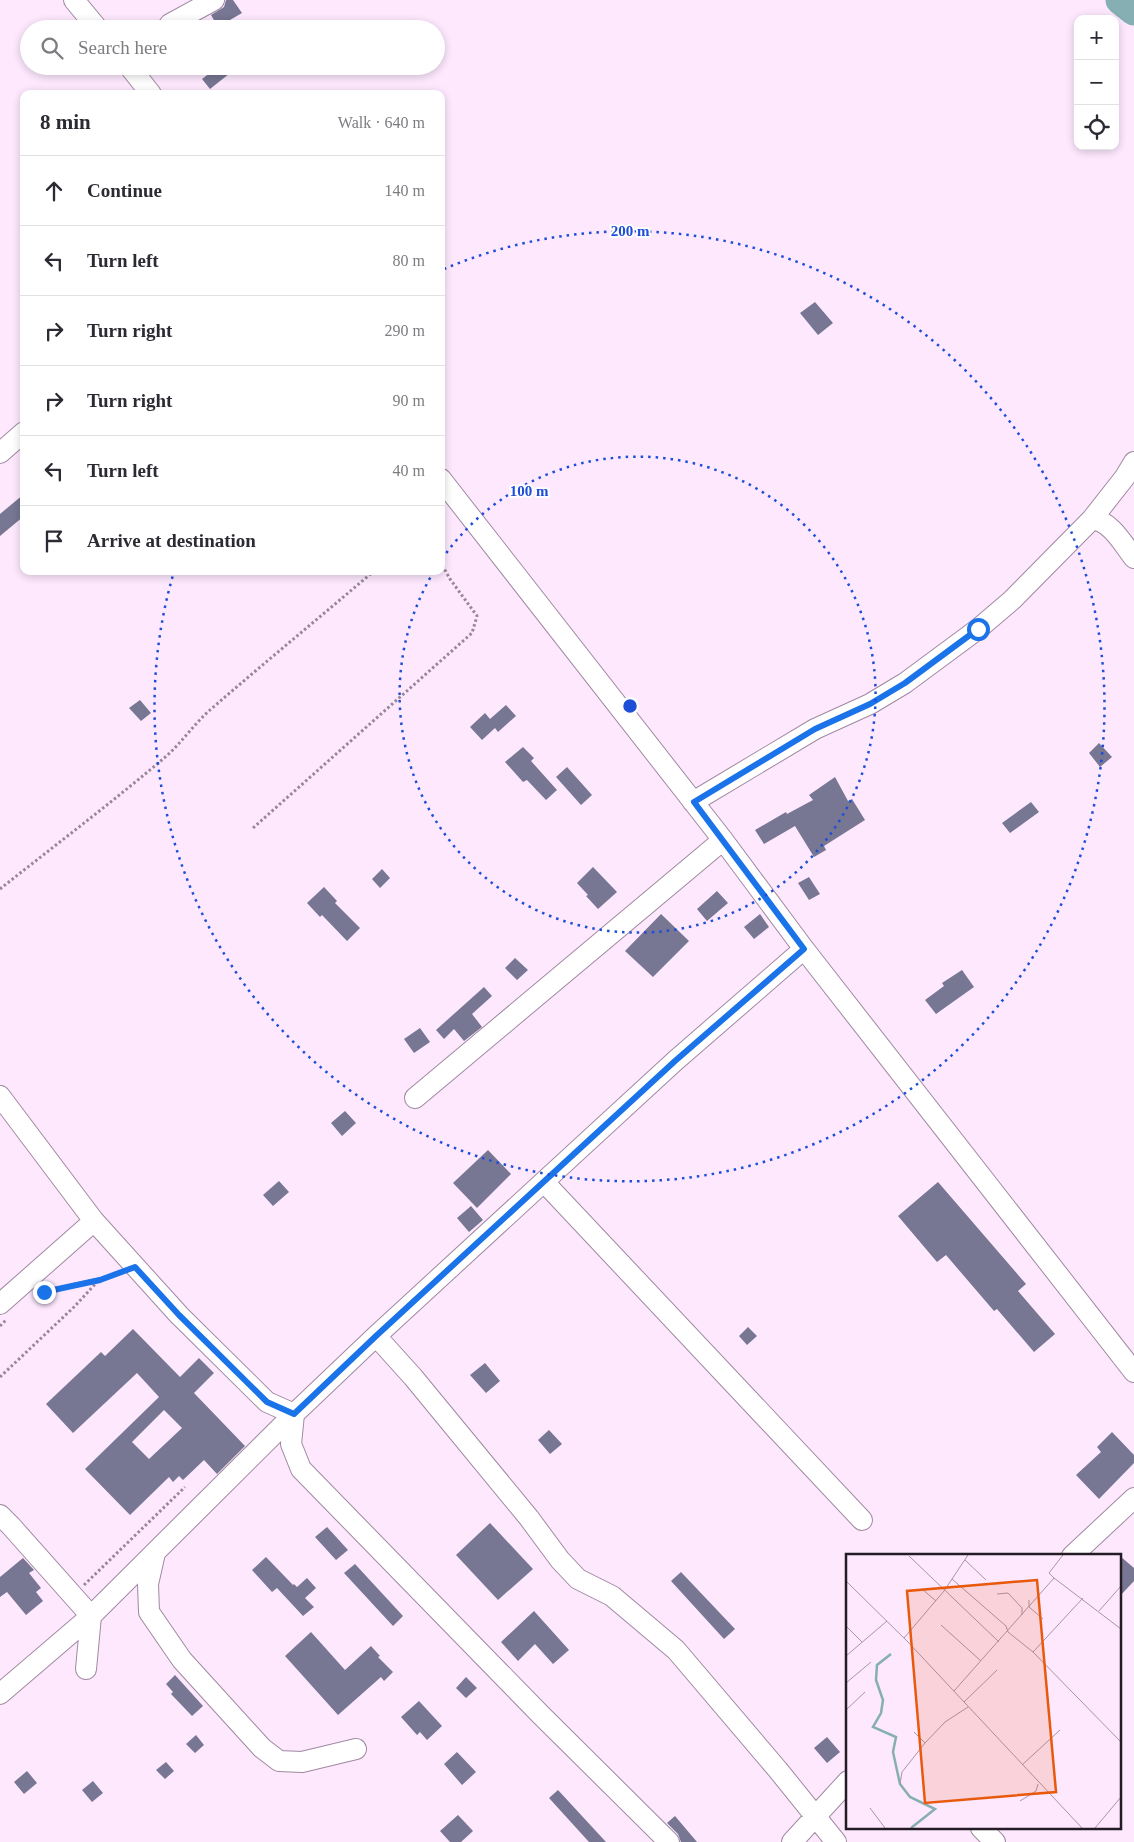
<!DOCTYPE html>
<html lang="en">
<head>
<meta charset="utf-8">
<style>
	:root { --surface:#fff; --page:#f2f2f3; --text:#2b2b33; --muted:#7c7c81; --line:#e1e1e2 }
	body { margin:0; font-family:"Times New Roman",serif; background:var(--page); color:var(--text) }
	.controls { position:absolute; right:15px; top:15px; display:grid; overflow:hidden; border-radius:10px; box-shadow:0 2px 8px #0003 }
	.controls button { width:45px; height:45px; display:grid; place-items:center; padding:0; border:0; border-bottom:1px solid var(--line); background:var(--surface); color:var(--text); font:25px sans-serif }
	.stop { position:absolute; width:15px; height:15px; margin:-11px; border:4px solid #1a73e8; border-radius:50%; background:#fff }
	.stop.end { background:#1a73e8; border-color:#fff; box-shadow:0 1px 5px #0008 }
	.list { margin:0; padding:0; list-style:none }
	h2 { display:flex; justify-content:space-between; align-items:center; height:65px; margin:0; padding:0 20px; font-size:21px }
	h2 small { font-size:16px; font-weight:400; color:var(--muted) }
	.list li { display:grid; grid-template-columns:32px 1fr auto; gap:15px; align-items:center; box-sizing:border-box; height:70px; padding:0 20px; border-top:1px solid var(--line) }
	.list b { display:block; font-size:19px; white-space:nowrap }
	.list em { font-size:16px; font-style:normal; color:var(--muted) }
	.icon { flex:none; width:28px; height:28px; fill:none; stroke:currentColor; stroke-width:2; stroke-linecap:round; stroke-linejoin:round }
	.map { position:relative; flex:none; width:1134px; height:1842px; overflow:hidden }
	.search { position:absolute; background:var(--surface); box-shadow:0 2px 8px #0003; left:20px; top:20px; width:425px; height:55px; display:flex; align-items:center; gap:12px; box-sizing:border-box; padding:0 18px; border-radius:28px; color:var(--muted); font-size:19px }
	.panel { position:absolute; background:var(--surface); box-shadow:0 2px 8px #0003; left:20px; top:90px; width:425px; height:485px; border-radius:10px }
	.map>svg:first-child { display:block }
	.lines { fill:none; stroke-linecap:round; stroke-linejoin:round }
	.river { stroke:#86afb3; stroke-width:29 }
	.building { fill:#777693; fill-rule:evenodd }
	.minor-casing { stroke:#a089a1; stroke-width:22 }
	.path { stroke:#978798; stroke-width:3; stroke-dasharray:2.5 2.5; stroke-linecap:butt }
	.minor { stroke:#fff; stroke-width:20 }
	.route { stroke:#1a73e8; stroke-width:6 }
	.ring { fill:none; stroke:#1d4ed8; stroke-width:2.5; stroke-dasharray:2.5 5 }
	.inset-river { fill:none; stroke:#86afb3; stroke-width:2.5 }
	.inset-road { fill:none; stroke:#a696a7; stroke-width:1 }
	.view { fill:#e8590c; fill-opacity:0.15; stroke:#e8590c; stroke-width:2.5 }
	.inset-edge { fill:none; stroke:#241b25; stroke-width:2.5 }
	.centre { fill:#1d4ed8; stroke:#fdfdfd; stroke-width:2.5 }
	.ring-label { font-size:15px; text-anchor:middle; font-weight:bold; fill:#1d4ed8; stroke:#fdfdfd; stroke-width:4; stroke-linejoin:round; paint-order:stroke }
</style>
</head>
<body>
<div class="map">
<svg width="1134" height="1842" viewBox="0 0 1134 1842">
	<rect width="100%" height="100%" fill="#fde8fe"/>
	<g class="lines">
		<path class="river" d="M1120 0 1134 11"/>
	</g>
	<path class="building" d="M226 0H233L242 13 218 27 211 15 224 7Z
		M219 66H239L210 89 202 79Z
		M815 302 833 323 818 335 800 313Z
		M24 494V516L0 536V514Z
		M140 700 151 713 141 721 129 708Z
		M506 705 516 716 498 732 495 728 482 740 470 727 485 713 490 719Z
		M1099 743 1112 757 1100 767 1089 753Z
		M523 747 534 758 531 761 557 790 546 800 527 780 523 782 505 762Z
		M567 767 592 795 581 805 556 777Z
		M835 777 848 801 852 799 865 820 824 846 826 850 814 857 795 826 764 844 755 830 786 812 787 814 813 800 809 795Z
		M1031 802 1039 812 1010 833 1002 823Z
		M593 867 617 892 598 909 586 896 588 895 577 883Z
		M382 869 390 878 380 888 372 879Z
		M809 877 820 894 809 900 798 883Z
		M324 887 337 901 335 903 360 928 347 941 322 915 320 917 307 903Z
		M717 891 728 903 707 921 697 909Z
		M661 914 689 941 653 977 625 951Z
		M760 914 769 927 754 939 744 927Z
		M515 958 528 970 517 980 505 968Z
		M962 970 974 987 936 1014 925 1000 944 986 942 983Z
		M484 987 492 996 472 1014 482 1027 464 1041 454 1029 444 1039 436 1030Z
		M420 1028 430 1042 414 1053 404 1039Z
		M345 1111 356 1123 342 1136 331 1123Z
		M488 1150 511 1174 477 1208 453 1183Z
		M279 1181 289 1192 273 1206 263 1195Z
		M938 1182 1026 1284 1018 1291 1055 1334 1034 1352 997 1309 994 1311 946 1255 937 1262 898 1216Z
		M471 1206 483 1220 469 1232 457 1218Z
		M748 1327 757 1336 747 1345 739 1336Z
		M133 1329 180 1377 199 1358 214 1373 194 1393 245 1446 217 1474 204 1460 183 1480 179 1476 173 1482 169 1477 130 1515 85 1469 159 1397 137 1373 73 1433 46 1404 101 1352 105 1356ZM164 1410 182 1428 149 1459 132 1442Z
		M485 1363 500 1381 486 1393 470 1375Z
		M549 1430 562 1444 550 1454 538 1440Z
		M1112 1432 1134 1455V1463L1099 1499 1076 1475 1101 1452 1097 1447Z
		M490 1523 533 1569 498 1600 456 1555Z
		M327 1527 348 1550 336 1560 315 1537Z
		M1120 1556 1134 1568V1581L1120 1596Z
		M266 1557 293 1585 294 1584 297 1587 307 1578 316 1588 305 1598 314 1607 303 1616 277 1588 272 1592 252 1570Z
		M23 1558 34 1570 29 1573 41 1588 36 1592 43 1601 26 1615 7 1592 0 1597V1577Z
		M355 1564 403 1616 393 1626 344 1573Z
		M681 1572 735 1629 724 1639 671 1581Z
		M534 1611 569 1650 553 1664 535 1644 518 1661 501 1642Z
		M311 1632 345 1670 371 1646 380 1656 378 1657 393 1672 384 1681 381 1677 338 1715 285 1656Z
		M175 1675 203 1706 192 1716 171 1694 173 1692 166 1684Z
		M466 1677 477 1688 466 1698 456 1688Z
		M419 1701 442 1726 427 1740 420 1732 417 1735 401 1717Z
		M196 1735 204 1745 195 1753 186 1744Z
		M827 1737 840 1752 827 1763 814 1748Z
		M457 1752 476 1772 462 1785 444 1764Z
		M166 1762 174 1771 165 1779 156 1770Z
		M27 1771 37 1783 24 1794 14 1782Z
		M93 1781 103 1793 92 1802 82 1790Z
		M558 1790 606 1842H589L549 1798Z
		M458 1815 473 1831 461 1842H450L440 1831Z
		M675 1816 697 1842H681L678 1834 667 1823Z"/>
	<g class="lines">
		<g class="minor-casing">
			<path id="minor" d="M74 0 98 29
				M166 29 170 24 214 0
				M129 66 151 94
				M0 453 24 432
				M441 479 723 840 804 949 1134 1372
				M1092 519 1125 477 1134 462
				M693 802 815 729 870 704 905 683 978 629 1012 600 1092 519C1111 521 1123 544 1134 558
				M0 1096 94 1221 179 1315 267 1402 294 1414
				M415 1098 723 840
				M544 1182 862 1520
				M0 1304 94 1221
				M376 1336 413 1377 529 1518 560 1560 578 1579 612 1596 676 1650 778 1770 836 1842
				M294 1414 291 1444 301 1469 541 1715 669 1842
				M0 1515 11 1526 91 1616 86 1669
				M155 1553 148 1584 149 1612 182 1660 262 1748 279 1761 302 1762 356 1749
				M1072 1556 1134 1498
				M0 1694 91 1616 294 1414 376 1336 675 1061 804 949
				M981 1828 995 1842
				M792 1842 848 1781"/>
		</g>
		<path class="path" d="M253 828 472 633 477 616 450 579 441 563
			M0 889C54 846 110 804 163 759 180 745 193 725 210 710 264 663 319 618 374 571
			M39 1293C65 1285 92 1282 118 1273
			M0 1326 6 1320
			M0 1377 74 1307 99 1280
			M84 1585 185 1487"/>
		<use href="#minor" class="minor"/>
	</g>
	<g class="lines">
		<path class="route" d="M44 1292 100 1280 135 1267 179 1315 267 1402 294 1414 376 1336 675 1061 804 949 694 802 815 729 870 704 905 683 978 629"/>
	</g>
	<g class="ring">
		<path d="M442 559A238 238 0 1 1 433 573"/>
		<path d="M444 269A475 475 0 1 1 173 575"/>
	</g>
	<g transform="translate(846 1554)">
		<rect width="275" height="275" fill="#fde8fe"/>
		<path class="inset-river" d="M45 100 31 111 30 126 37 146 35 159 27 173 50 183 47 198 54 230 64 243 89 255 65 274"/>
		<path class="inset-road" d="M63 2 153 88M119 6 140 26M208 24 203 19 217 1M106 25 160 72 162 78 187 98 275 188M0 27 61 87 236 274M76 35 90 47M151 40 162 39 176 54V61M183 46V53L197 65M253 57 275 32M95 71 135 107M0 72 16 88M58 84 98 37 122 1M187 98 237 44M0 102 41 67M0 129 25 108M108 137 208 24 275 75M118 148 151 116M0 156 19 138M68 178 79 189 99 168 122 153M176 211 214 176M54 230 56 218 79 189M174 247 190 237 192 230M24 254 39 274M249 274 275 243"/>
		<path class="view" d="M191 26 210 238 79 249 61 37Z"/>
		<rect width="275" height="275" class="inset-edge"/>
	</g>
	<circle cx="630" cy="706" r="8" class="centre"/>
	<g class="ring-label">
		<text x="630" y="236">200 m</text>
		<text x="529" y="496">100 m</text>
	</g>
</svg>
<div class="controls">
<button>+</button>
<button>−</button>
<button><svg class="icon" aria-label="locate" viewBox="0 0 24 24"><circle cx="12" cy="12" r="6"/><path d="M12 2v4M12 18v4M2 12h4M18 12h4"/></svg></button>
</div>
<div class="stop" style="left:978px;top:629px"></div>
<div class="stop end" style="left:44px;top:1292px"></div>
<div class="search"><svg class="icon" aria-label="search" viewBox="0 0 24 24"><circle cx="10" cy="10" r="6"/><path d="M15 15l6 6"/></svg>Search here</div>
<section class="panel">
<h2>8 min<small>Walk · 640 m</small></h2>
<ul class="list">
<li><svg class="icon" aria-label="ahead" viewBox="0 0 24 24"><path d="M12 20V5M6 11l6-6 6 6"/></svg><div><b>Continue</b></div><em>140 m</em></li>
<li><svg class="icon" aria-label="left" viewBox="0 0 24 24"><path d="M17 20v-9H6M10 6l-5 5 5 5"/></svg><div><b>Turn left</b></div><em>80 m</em></li>
<li><svg class="icon" aria-label="right" viewBox="0 0 24 24"><path d="M7 20v-9h11M14 6l5 5-5 5"/></svg><div><b>Turn right</b></div><em>290 m</em></li>
<li><svg class="icon" aria-label="right" viewBox="0 0 24 24"><path d="M7 20v-9h11M14 6l5 5-5 5"/></svg><div><b>Turn right</b></div><em>90 m</em></li>
<li><svg class="icon" aria-label="left" viewBox="0 0 24 24"><path d="M17 20v-9H6M10 6l-5 5 5 5"/></svg><div><b>Turn left</b></div><em>40 m</em></li>
<li><svg class="icon" aria-label="arrive" viewBox="0 0 24 24"><path d="M6 21V4h12l-3 4 3 4H6"/></svg><div><b>Arrive at destination</b></div></li>
</ul>
</section>
</div>
</body>
</html>
